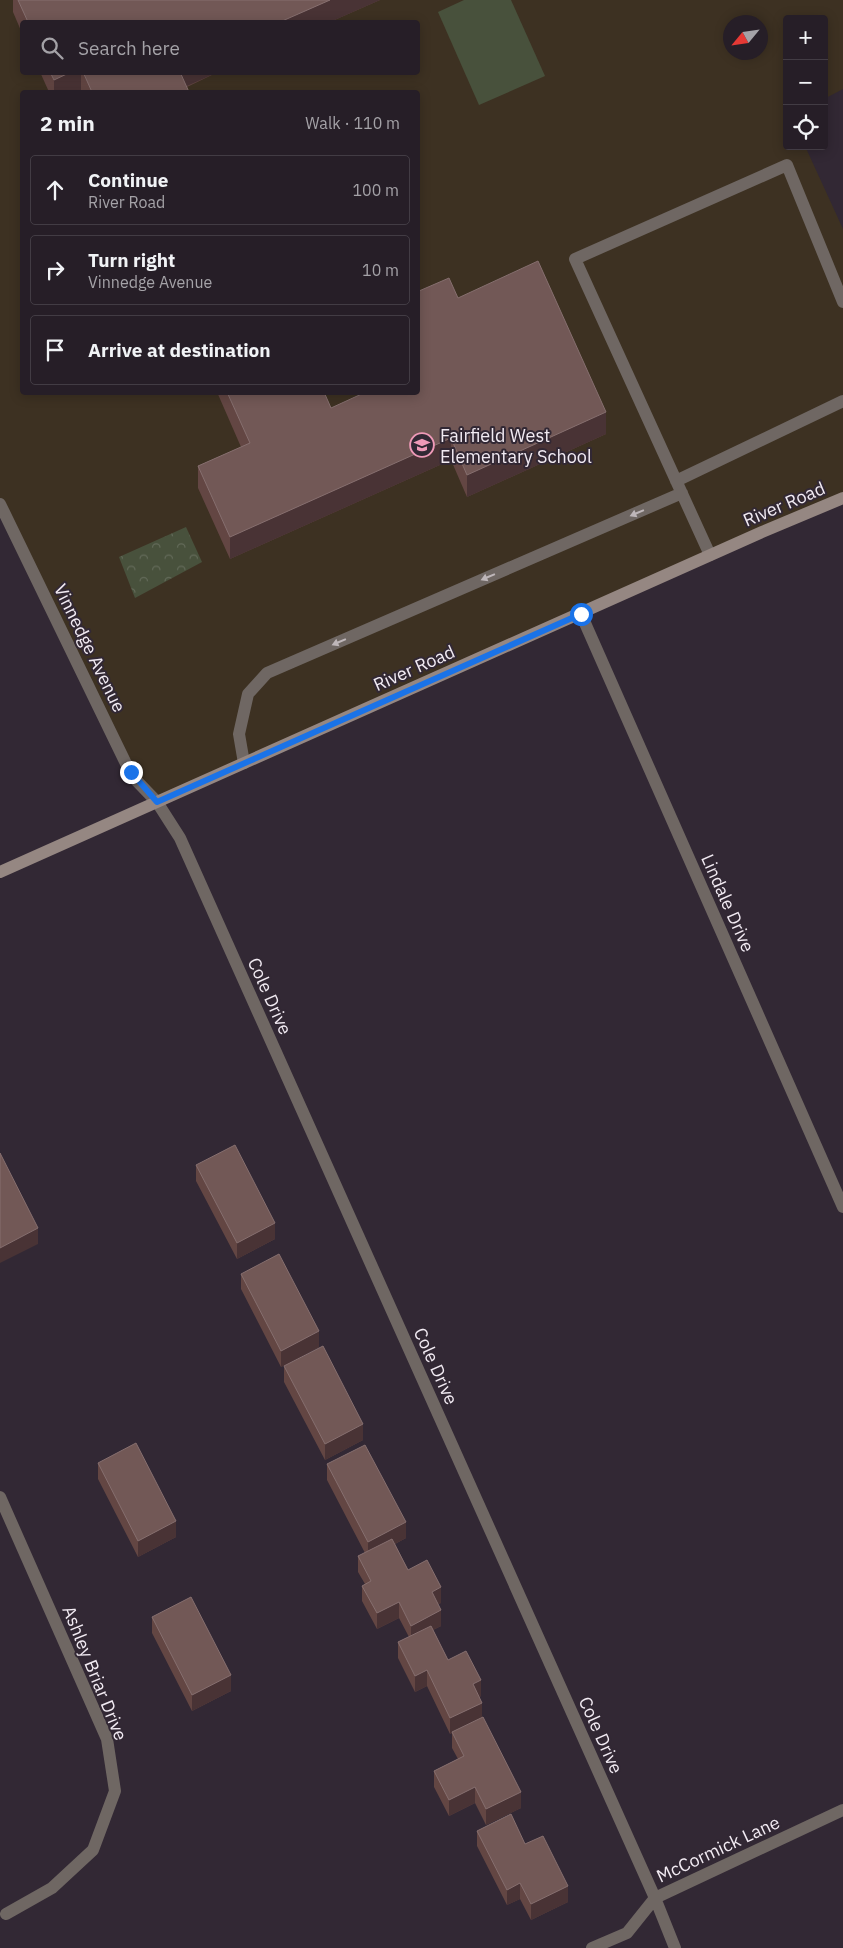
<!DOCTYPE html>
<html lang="en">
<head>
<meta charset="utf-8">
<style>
	:root { --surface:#261e27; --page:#322b33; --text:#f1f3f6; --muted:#a4a2a7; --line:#423c44 }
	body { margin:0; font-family:"IBM Plex Sans",sans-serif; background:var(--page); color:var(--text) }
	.controls { position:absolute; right:15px; top:15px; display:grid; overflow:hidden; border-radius:5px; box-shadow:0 2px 12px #0003 }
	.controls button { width:45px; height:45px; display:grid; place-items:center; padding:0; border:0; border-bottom:1px solid var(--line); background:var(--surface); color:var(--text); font:25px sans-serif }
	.compass { position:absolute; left:723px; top:15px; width:45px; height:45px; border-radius:50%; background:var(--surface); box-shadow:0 2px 12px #0003; rotate:241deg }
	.stop { position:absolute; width:15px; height:15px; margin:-11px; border:4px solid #1a73e8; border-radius:50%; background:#fff }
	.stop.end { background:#1a73e8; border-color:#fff; box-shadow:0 1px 5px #0008 }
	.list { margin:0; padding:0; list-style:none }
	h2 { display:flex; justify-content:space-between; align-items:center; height:65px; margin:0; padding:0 20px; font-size:21px }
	h2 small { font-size:16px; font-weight:400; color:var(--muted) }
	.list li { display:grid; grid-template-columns:32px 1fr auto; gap:15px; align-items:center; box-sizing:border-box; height:70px; margin:0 10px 10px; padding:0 10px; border:1px solid var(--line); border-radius:5px }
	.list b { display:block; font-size:19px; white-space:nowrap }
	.list p { margin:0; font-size:16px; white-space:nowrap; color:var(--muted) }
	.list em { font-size:16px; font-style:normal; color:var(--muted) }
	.icon { flex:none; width:28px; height:28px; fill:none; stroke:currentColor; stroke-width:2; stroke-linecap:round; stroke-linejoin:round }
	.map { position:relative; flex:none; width:843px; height:1948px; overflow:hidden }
	.search { position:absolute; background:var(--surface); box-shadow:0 2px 12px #0003; left:20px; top:20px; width:400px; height:55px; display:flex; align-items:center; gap:12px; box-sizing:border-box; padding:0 18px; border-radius:5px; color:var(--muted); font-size:19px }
	.panel { position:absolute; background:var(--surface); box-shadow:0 2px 12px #0003; left:20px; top:90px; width:400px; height:305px; border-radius:5px }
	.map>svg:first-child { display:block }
	.education { fill:#3d3122; fill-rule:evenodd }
	.park { fill:url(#park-crowns) }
	.garden { fill:#48513c }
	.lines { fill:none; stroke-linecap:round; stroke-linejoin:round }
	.lane { stroke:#6f6763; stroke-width:12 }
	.street { stroke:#6f6763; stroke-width:12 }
	.secondary { stroke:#958782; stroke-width:12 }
	.wall { fill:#634643 }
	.shaded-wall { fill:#493335 }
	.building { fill:#725856; stroke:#866f6f }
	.oneway { fill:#beb6b9 }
	.route { stroke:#1a73e8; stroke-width:6 }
	.labels { text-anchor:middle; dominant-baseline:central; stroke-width:4; stroke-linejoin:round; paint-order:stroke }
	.poi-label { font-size:18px; fill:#f2ebf3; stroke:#322834; text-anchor:start }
	.street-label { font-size:18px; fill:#f2ebf3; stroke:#322834 }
</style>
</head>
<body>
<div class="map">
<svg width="843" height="1948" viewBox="0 0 843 1948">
	<defs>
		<pattern id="park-crowns" width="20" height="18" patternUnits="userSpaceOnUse" patternTransform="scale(1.25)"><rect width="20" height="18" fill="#48513c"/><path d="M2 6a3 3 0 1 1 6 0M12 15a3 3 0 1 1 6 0" fill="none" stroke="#636a59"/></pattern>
	</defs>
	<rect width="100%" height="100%" fill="#322834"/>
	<path class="education" d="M0 0H843V89L824 99V19H787V146H805L843 229V498L157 802 132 776 0 504ZM22 22H418V72H22ZM730 22H760V52H730ZM22 92H418V392H22Z"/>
	<path class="park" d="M186 527 202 562 135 598 119 557Z"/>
	<path class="garden" d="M464 0H511L545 76 479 105 438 12Z"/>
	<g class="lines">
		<path class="lane" d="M676 481 843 401
			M710 555 575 259 787 165 843 302
			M244 763 239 734 248 694 267 673 682 493"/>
		<path class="street" d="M0 504 132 776 157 802 180 838 655 1898 675 1948
			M581 614 843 1207
			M0 1497 107 1739 115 1791 93 1850 52 1888 6 1914
			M592 1948 627 1933 655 1898 843 1810"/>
		<path class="secondary" d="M0 872 762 532 843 498"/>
	</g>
	<path class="wall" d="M13 0H380L330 22H22V33L13 12Z
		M40 72H218L187 87 189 92H82L81 91 77 92H49Z
		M419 291 458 298 606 434 467 497 451 460 230 559 198 488V466L241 447 217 392H324L331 408 418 392Z
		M196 1165 275 1239 237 1259 196 1181Z
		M241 1274 319 1347 281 1367 241 1289Z
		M284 1366 363 1440 325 1460 284 1382Z
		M98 1463 176 1537 138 1557 98 1479Z
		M327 1464 406 1538 395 1544 408 1570 441 1603 438 1604 441 1626 433 1630 448 1660 481 1696 479 1697 482 1717 521 1808 486 1825 475 1803 449 1816 434 1787V1771L458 1759 452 1748V1733L450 1734 427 1686 415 1692 398 1658V1642L409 1637 399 1618 377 1629 362 1601V1586L365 1584 358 1572V1556L365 1553 327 1480Z
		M152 1617 231 1691 192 1711 152 1633Z
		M477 1831 525 1844 568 1902 531 1920 520 1899 507 1905 477 1846Z"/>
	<path class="shaded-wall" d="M330 0H380L330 22H280Z
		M71 72H81V91L77 92H54V80Z
		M178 72H218L178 90Z
		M606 412V434L467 497V475Z
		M451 438V460L230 559V537Z
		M275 1223V1239L237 1259V1243Z
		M38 1228V1244L0 1263V1248Z
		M319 1331V1347L281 1367V1351Z
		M363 1424V1440L325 1460V1444Z
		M176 1521V1537L138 1557V1541Z
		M406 1522V1538L368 1558V1542Z
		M441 1587V1603L432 1608V1592Z
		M399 1602V1618L377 1629V1613Z
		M441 1610V1626L411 1641V1626Z
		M427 1670V1686L415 1692V1676Z
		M231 1675V1691L192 1711V1695Z
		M481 1680V1696L473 1700V1684Z
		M482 1703V1719L450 1734V1718Z
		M475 1787V1803L449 1816V1800Z
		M521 1792V1808L486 1825V1809Z
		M520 1883V1899L507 1905V1890Z
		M568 1886V1902L531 1920V1904Z"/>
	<path class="building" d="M18 0H330L280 22H28Z
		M50 72H71L54 80Z
		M83 72H180L189 92H92Z
		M538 261 606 412 467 475 451 438 230 537 198 466 250 443 227 392H324L331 408 366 392H418V287L419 291 449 278 458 298Z
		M235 1145 275 1223 237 1243 196 1165Z
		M0 1153 38 1228 0 1248Z
		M279 1254 319 1331 281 1351 241 1274Z
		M323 1346 363 1424 325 1444 284 1366Z
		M136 1443 176 1521 138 1541 98 1463Z
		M365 1445 406 1522 368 1542 327 1464Z
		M392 1539 408 1570 427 1560 441 1587 432 1592 441 1610 411 1626 399 1602 377 1613 362 1586 371 1581 358 1556Z
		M191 1597 231 1675 192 1695 152 1617Z
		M431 1626 448 1660 466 1651 481 1680 473 1684 482 1703 450 1718 427 1670 415 1676 398 1642Z
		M483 1717 521 1792 486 1809 475 1787 449 1800 434 1771 464 1756 452 1732Z
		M511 1814 525 1844 543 1836 568 1886 531 1904 520 1883 507 1890 477 1831Z"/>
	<defs><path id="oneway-solid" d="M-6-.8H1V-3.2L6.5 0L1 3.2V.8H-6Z" transform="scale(1.25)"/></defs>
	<g class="oneway">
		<use href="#oneway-solid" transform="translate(637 513) rotate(157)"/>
		<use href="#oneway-solid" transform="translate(488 577) rotate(157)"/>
		<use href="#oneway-solid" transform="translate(339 642) rotate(157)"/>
	</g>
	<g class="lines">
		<path class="route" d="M131 772 157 802 581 614"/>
	</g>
	<defs>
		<g id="school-ring" transform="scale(1.25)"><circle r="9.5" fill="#322834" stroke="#ef9ab8" stroke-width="1.5"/><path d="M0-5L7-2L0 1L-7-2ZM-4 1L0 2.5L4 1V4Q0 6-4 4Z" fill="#ef9ab8"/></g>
	</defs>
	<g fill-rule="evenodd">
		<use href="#school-ring" x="422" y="445"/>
	</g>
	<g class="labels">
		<g class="poi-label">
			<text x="440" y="435">Fairfield West<tspan x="440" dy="21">Elementary School</tspan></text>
		</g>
		<g class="street-label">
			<text transform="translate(784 504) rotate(-23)">River Road</text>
			<text transform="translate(90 648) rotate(64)">Vinnedge Avenue</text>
			<text transform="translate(414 668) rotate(-24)">River Road</text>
			<text transform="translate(728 903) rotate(66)">Lindale Drive</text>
			<text transform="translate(270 996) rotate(66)">Cole Drive</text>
			<text transform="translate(436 1366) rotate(66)">Cole Drive</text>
			<text transform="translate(95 1673) rotate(68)">Ashley Briar Drive</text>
			<text transform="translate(601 1735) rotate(66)">Cole Drive</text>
			<text transform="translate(718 1849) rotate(-25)">McCormick Lane</text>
		</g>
	</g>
</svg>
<div class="controls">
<button>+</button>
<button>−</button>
<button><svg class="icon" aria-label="locate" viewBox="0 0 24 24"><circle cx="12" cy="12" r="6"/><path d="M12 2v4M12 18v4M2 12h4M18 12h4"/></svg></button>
</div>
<svg class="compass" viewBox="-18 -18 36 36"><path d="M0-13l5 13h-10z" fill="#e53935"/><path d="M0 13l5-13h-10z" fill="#a4a2a7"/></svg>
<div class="stop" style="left:581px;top:614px"></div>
<div class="stop end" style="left:131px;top:772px"></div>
<div class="search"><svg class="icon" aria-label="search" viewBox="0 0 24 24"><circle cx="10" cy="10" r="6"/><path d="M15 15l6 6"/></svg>Search here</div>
<section class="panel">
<h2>2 min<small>Walk · 110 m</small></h2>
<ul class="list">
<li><svg class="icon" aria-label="ahead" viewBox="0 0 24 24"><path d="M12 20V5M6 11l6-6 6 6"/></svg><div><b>Continue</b><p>River Road</p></div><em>100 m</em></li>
<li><svg class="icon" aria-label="right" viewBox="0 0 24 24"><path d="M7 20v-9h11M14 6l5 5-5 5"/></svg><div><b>Turn right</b><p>Vinnedge Avenue</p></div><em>10 m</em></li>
<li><svg class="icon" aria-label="arrive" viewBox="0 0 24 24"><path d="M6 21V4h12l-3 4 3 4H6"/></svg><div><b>Arrive at destination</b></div></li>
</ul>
</section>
</div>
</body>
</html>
